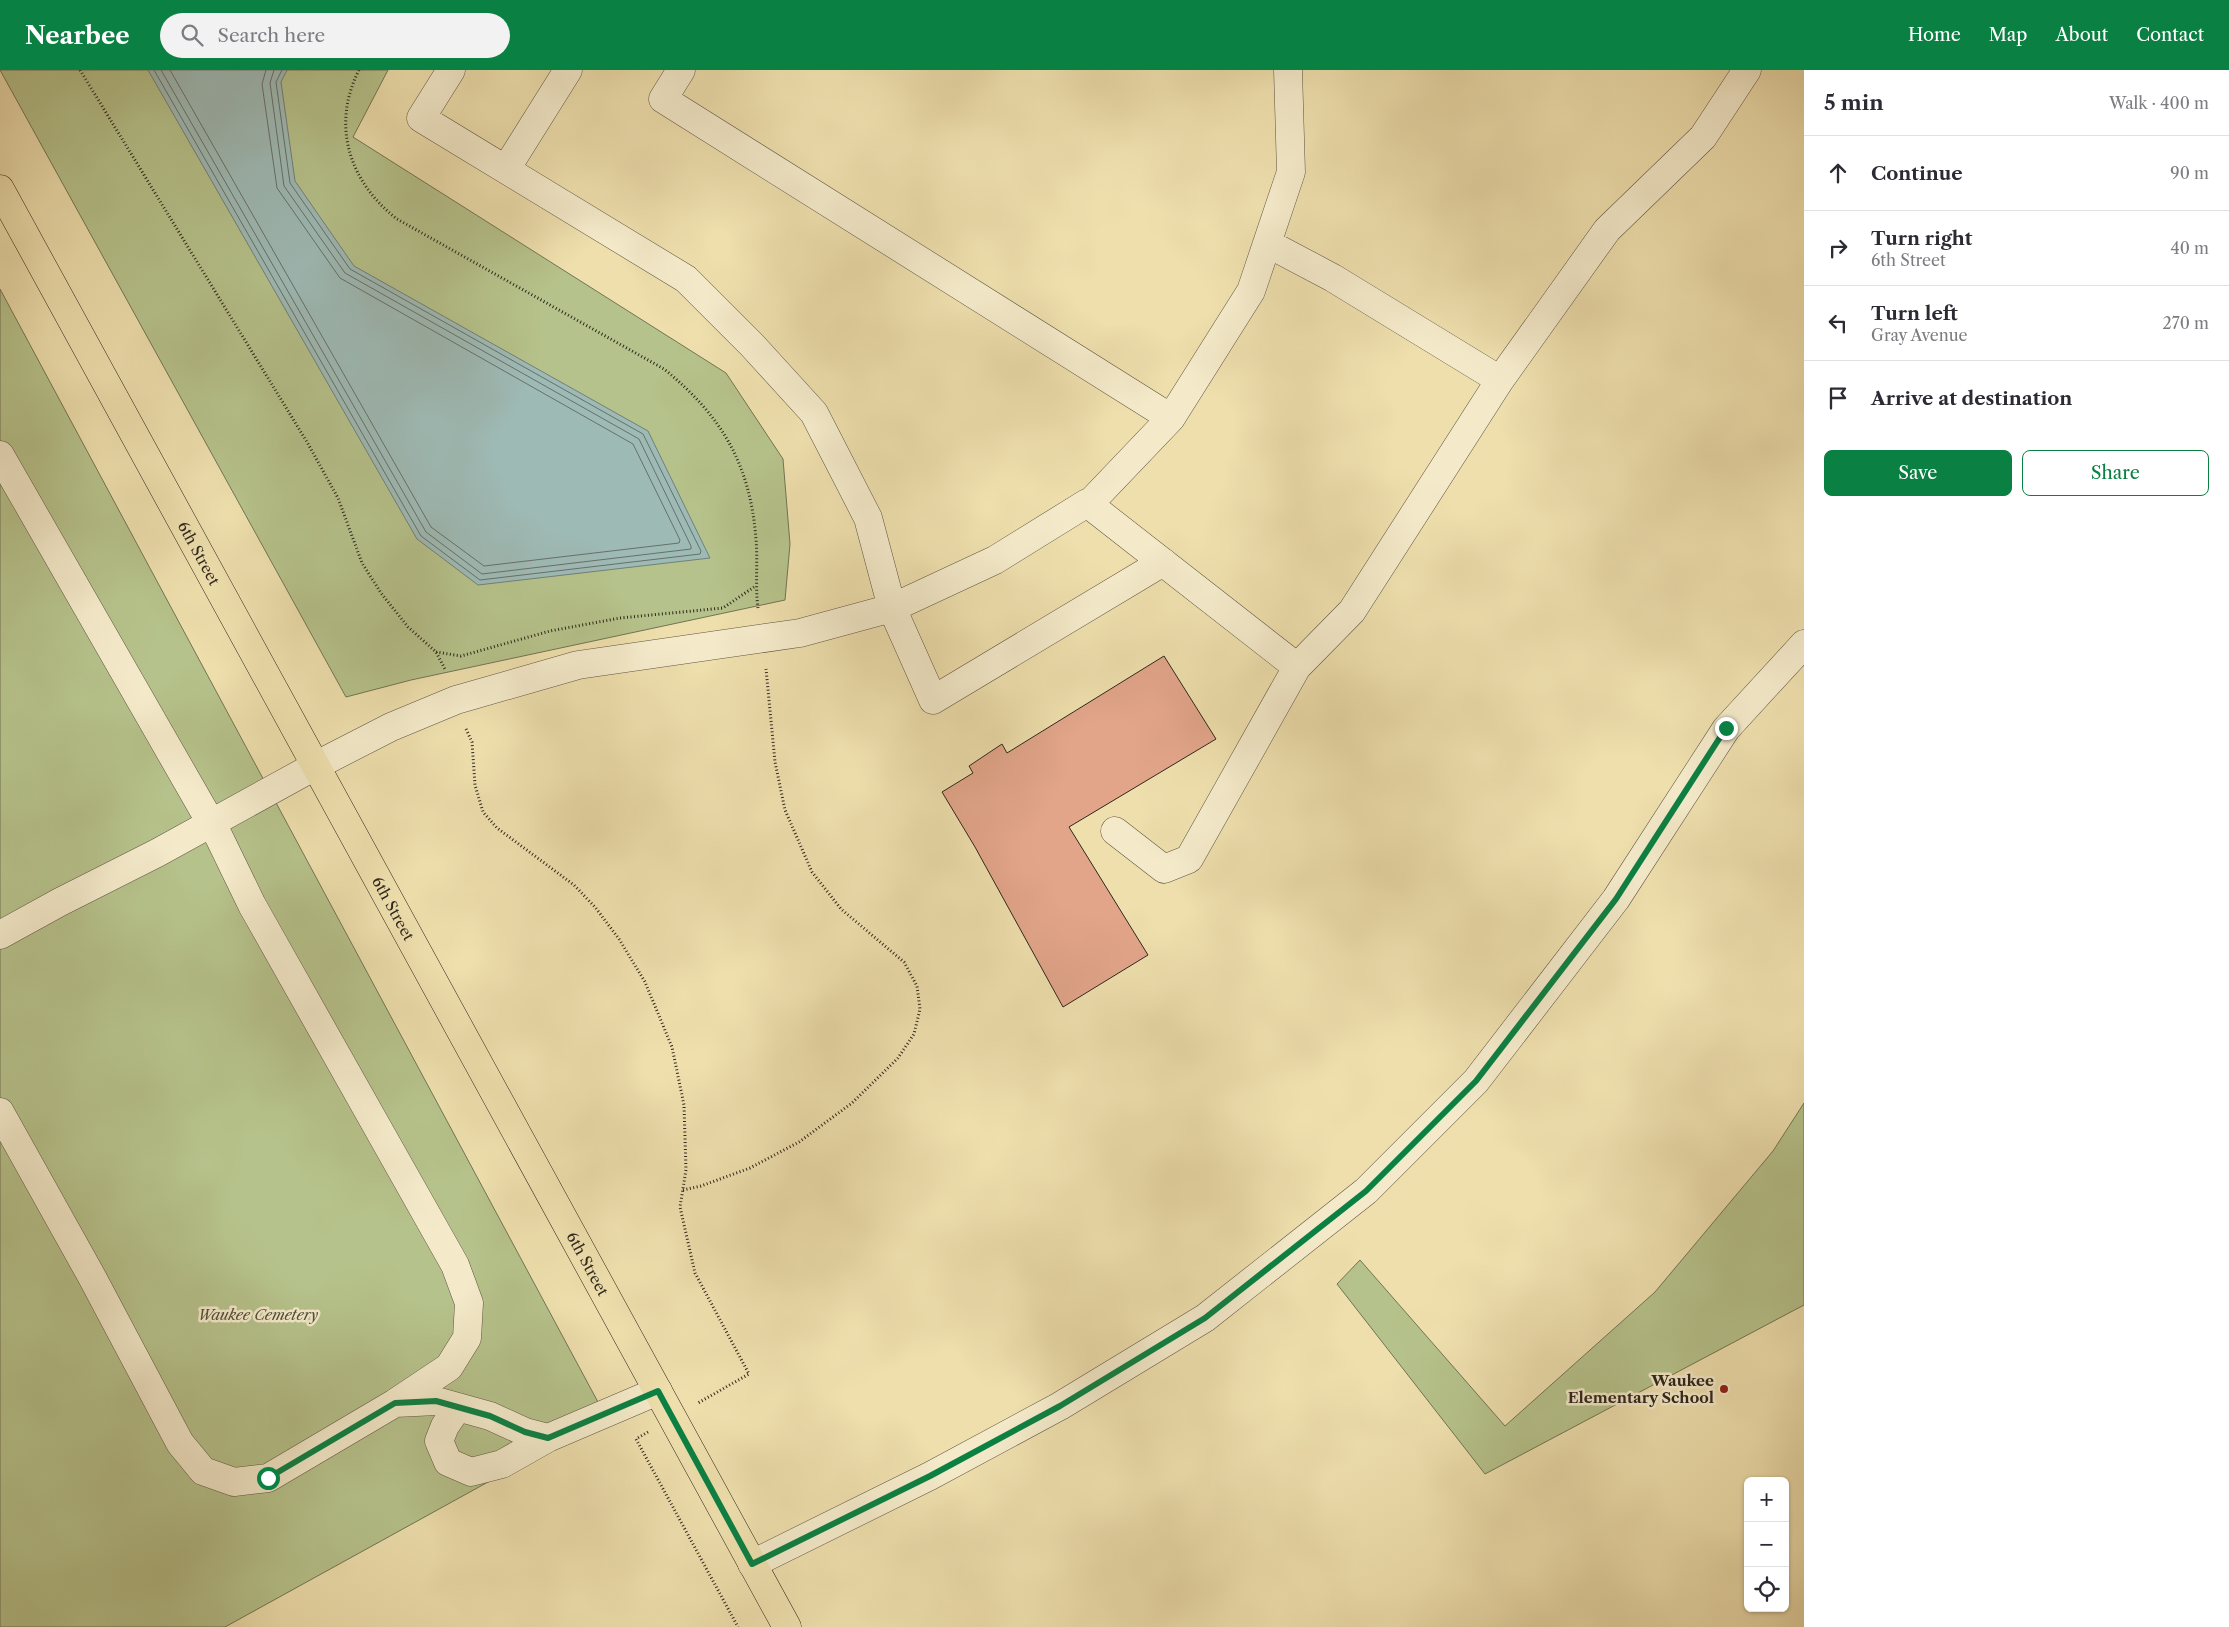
<!DOCTYPE html>
<html lang="en">
<head>
<meta charset="utf-8">
<style>
	:root { --surface:#fff; --page:#f2f2f3; --text:#2b2b33; --muted:#7c7c81; --line:#e1e1e2; --accent:#0b8043 }
	body { margin:0; font-family:"Libre Caslon Text",serif; background:var(--page); color:var(--text) }
	.controls { position:absolute; right:15px; bottom:15px; display:grid; overflow:hidden; border-radius:8px; box-shadow:0 1px 4px #0004 }
	.controls button { width:45px; height:45px; display:grid; place-items:center; padding:0; border:0; border-bottom:1px solid var(--line); background:var(--surface); color:var(--text); font:25px sans-serif }
	.stop { position:absolute; width:15px; height:15px; margin:-11px; border:4px solid #0b8043; border-radius:50%; background:#fff }
	.stop.end { background:#0b8043; border-color:#fff; box-shadow:0 1px 5px #0008 }
	.list { margin:0; padding:0; list-style:none }
	h2 { display:flex; justify-content:space-between; align-items:center; height:65px; margin:0; padding:0 20px; font-size:21px }
	h2 small { font-size:16px; font-weight:400; color:var(--muted) }
	.list li { display:grid; grid-template-columns:32px 1fr auto; gap:15px; align-items:center; box-sizing:border-box; height:75px; padding:0 20px; border-top:1px solid var(--line) }
	.list b { display:block; font-size:19px; white-space:nowrap }
	.list p { margin:0; font-size:16px; white-space:nowrap; color:var(--muted) }
	.list em { font-size:16px; font-style:normal; color:var(--muted) }
	.actions { display:flex; gap:10px; padding:15px 20px }
	.actions a { flex:1; padding:11px 0; border:1px solid var(--accent); border-radius:8px; text-align:center; font-size:18px; color:var(--accent) }
	.actions .main { background:var(--accent); color:#fff }
	.icon { flex:none; width:28px; height:28px; fill:none; stroke:currentColor; stroke-width:2; stroke-linecap:round; stroke-linejoin:round }
	.map { position:relative; flex:none; width:1804px; height:1557px; overflow:hidden }
	header { display:flex; align-items:center; gap:30px; box-sizing:border-box; height:70px; padding:0 25px; background:var(--accent); color:#fff }
	header strong { font-size:24px }
	nav { display:flex; gap:28px; margin-inline-start:auto; font-size:18px }
	.search { width:350px; height:45px; background:var(--page); display:flex; align-items:center; gap:12px; box-sizing:border-box; padding:0 18px; border-radius:28px; color:var(--muted); font-size:19px }
	main { display:flex }
	aside { flex:1; background:var(--surface) }
	.map>svg:first-child { display:block }
	.green { fill:#b6c28b; stroke:#727454 }
	.water { fill:#9ebab5; stroke:#727f79 }
	.lines { fill:none; stroke-linecap:round; stroke-linejoin:round }
	.shore { stroke:#66706a; stroke-width:1 }
	.building { fill:#e2a58a; stroke:#2f271e }
	.minor-casing { stroke:#5f5542; stroke-width:29 }
	.major-casing { stroke:#2f271e; stroke-width:29 }
	.path { stroke:#2f271e; stroke-width:3; stroke-dasharray:1 2.5; stroke-linecap:butt }
	.minor { stroke:#f4eaca; stroke-width:28 }
	.major { stroke:#eedfad; stroke-width:28 }
	.route { stroke:#0b8043; stroke-width:6 }
	.poi-dot { fill:#8f2418; stroke:#f4eaca; stroke-width:2 }
	.labels { text-anchor:middle; dominant-baseline:central; stroke-width:5; stroke-linejoin:round; paint-order:stroke }
	.street-label { font-size:15px; fill:#2f271e; stroke:#f4eaca }
	.park-label { font-size:15px; font-style:italic; fill:#514e39; stroke:#f4eaca }
	.poi-label { font-size:15px; font-weight:bold; fill:#2f271e; stroke:#f4eaca; text-anchor:end }
</style>
</head>
<body>
<header>
<strong>Nearbee</strong>
<div class="search"><svg class="icon" aria-label="search" viewBox="0 0 24 24"><circle cx="10" cy="10" r="6"/><path d="M15 15l6 6"/></svg>Search here</div>
<nav><a>Home</a><a>Map</a><a>About</a><a>Contact</a></nav>
</header>
<main>
<div class="map">
<svg width="1804" height="1557" viewBox="0 0 1804 1557">
	<rect width="100%" height="100%" fill="#eedfad"/>
	<filter id="stains"><feTurbulence type="fractalNoise" baseFrequency=".004" numOctaves="4"/><feColorMatrix values="0 0 0 0 .2 0 0 0 0 .09 0 0 0 0 .02 0 0 0 .5 -.17"/></filter>
	<radialGradient id="worn" r=".72"><stop offset=".6" stop-color="#630" stop-opacity="0"/><stop offset="1" stop-color="#630" stop-opacity=".3"/></radialGradient>
	<path class="green" d="M0 0H388L353 67 726 303 783 389 790 474 785 530 411 610 346 627Z
		M0 219 606 1347 225 1557H0Z
		M1804 1033V1235L1485 1404 1337 1214 1360 1190 1505 1356 1655 1222 1773 1081Z"/>
	<path class="water" d="M148 0H287L281 12 295 111 354 196 648 361 710 488 478 515 417 469Z"/>
	<g class="lines">
		<path class="shore" d="M154 0 421 466 480 510 700 484 701 481 643 364 350 199 290 113 276 12 282 0
			M161 0 426 462 482 504 691 479V476L639 369 345 203 284 116 270 13 274 0
			M170 0 431 457 484 496 679 473 680 470 633 374 340 208 277 118 262 14 266 0"/>
	</g>
	<path class="building" d="M1164 586 1216 669 1069 757 1148 885 1063 937 975 777 942 722 973 703 969 696 1002 674 1007 683Z"/>
	<g class="lines">
		<g class="minor-casing">
			<path id="minor" d="M451 0 421 48 686 209 752 275 814 343 868 448 892 538 933 630 1163 492
				M681 0 663 29 1171 348
				M506 99 568 0
				M1267 173 1333 208 1500 310
				M0 385 219 767 252 835 455 1195 469 1233 467 1268 449 1297 395 1333
				M1089 434 1171 348 1251 221 1291 102 1288 0
				M1115 761 1164 799 1189 789 1297 597
				M0 865 60 832 157 783 315 696 391 657 456 630 578 595 800 563 892 538 995 490 1087 433 1297 597 1352 541 1500 310 1607 160 1703 67 1747 0
				M0 1042 92 1207 180 1373 203 1401 234 1412 268 1408 395 1333 436 1331 490 1346 525 1362 548 1368 658 1321
				M458 1337 445 1356 439 1371 448 1392 471 1402 502 1394 548 1368
				M752 1494 930 1406 1060 1336 1205 1248 1366 1121 1476 1011 1616 829 1726 659 1804 574"/>
		</g>
		<g class="major-casing">
			<g id="major">
				<path id="s1" d="M0 119 787 1557"/>
			</g>
		</g>
		<path class="path" d="M80 0 307 372 338 428 362 493 381 523 408 557 436 582 446 601
			M359 0C331 55 349 112 397 149L664 299C722 346 750 394 756 469 758 492 755 515 758 538
			M436 582 461 586 550 561 620 548 723 538 754 517
			M466 659 472 672 475 715 483 742 497 758 574 815 595 837 619 869 645 912 672 977 684 1035 686 1100 680 1137 695 1203 749 1304 698 1333
			M683 1120 701 1116 750 1098 799 1072 852 1033 898 988 914 964 920 939 917 916 904 892 841 839 812 802 785 740 775 692 766 599
			M648 1362 636 1369 738 1557"/>
		<use href="#minor" class="minor"/>
		<use href="#major" class="major"/>
	</g>
	<g class="lines">
		<path class="route" d="M268 1408 395 1333 436 1331 490 1346 525 1362 548 1368 658 1321 752 1494 930 1406 1060 1336 1205 1248 1366 1121 1476 1011 1616 829 1726 658"/>
	</g>
	<circle class="poi-dot" cx="1724" cy="1319" r="5"/>
	<g class="labels">
		<g class="street-label">
			<text stroke="none"><textPath href="#s1" startOffset="415">6th Street</textPath></text>
			<text stroke="none"><textPath href="#s1" startOffset="820">6th Street</textPath></text>
			<text stroke="none"><textPath href="#s1" startOffset="1225">6th Street</textPath></text>
		</g>
		<g class="park-label">
			<text x="258" y="1244">Waukee Cemetery</text>
		</g>
		<g class="poi-label">
			<text x="1714" y="1310">Waukee<tspan x="1714" dy="17">Elementary School</tspan></text>
		</g>
	</g>
	<rect width="100%" height="100%" filter="url(#stains)"/>
	<rect width="100%" height="100%" fill="url(#worn)"/>
</svg>
<div class="controls">
<button>+</button>
<button>−</button>
<button><svg class="icon" aria-label="locate" viewBox="0 0 24 24"><circle cx="12" cy="12" r="6"/><path d="M12 2v4M12 18v4M2 12h4M18 12h4"/></svg></button>
</div>
<div class="stop" style="left:268px;top:1408px"></div>
<div class="stop end" style="left:1726px;top:658px"></div>
</div>
<aside>
<h2>5 min<small>Walk · 400 m</small></h2>
<ul class="list">
<li><svg class="icon" aria-label="ahead" viewBox="0 0 24 24"><path d="M12 20V5M6 11l6-6 6 6"/></svg><div><b>Continue</b></div><em>90 m</em></li>
<li><svg class="icon" aria-label="right" viewBox="0 0 24 24"><path d="M7 20v-9h11M14 6l5 5-5 5"/></svg><div><b>Turn right</b><p>6th Street</p></div><em>40 m</em></li>
<li><svg class="icon" aria-label="left" viewBox="0 0 24 24"><path d="M17 20v-9H6M10 6l-5 5 5 5"/></svg><div><b>Turn left</b><p>Gray Avenue</p></div><em>270 m</em></li>
<li><svg class="icon" aria-label="arrive" viewBox="0 0 24 24"><path d="M6 21V4h12l-3 4 3 4H6"/></svg><div><b>Arrive at destination</b></div></li>
</ul>
<div class="actions"><a class="main">Save</a><a>Share</a></div>
</aside>
</main>
</body>
</html>
